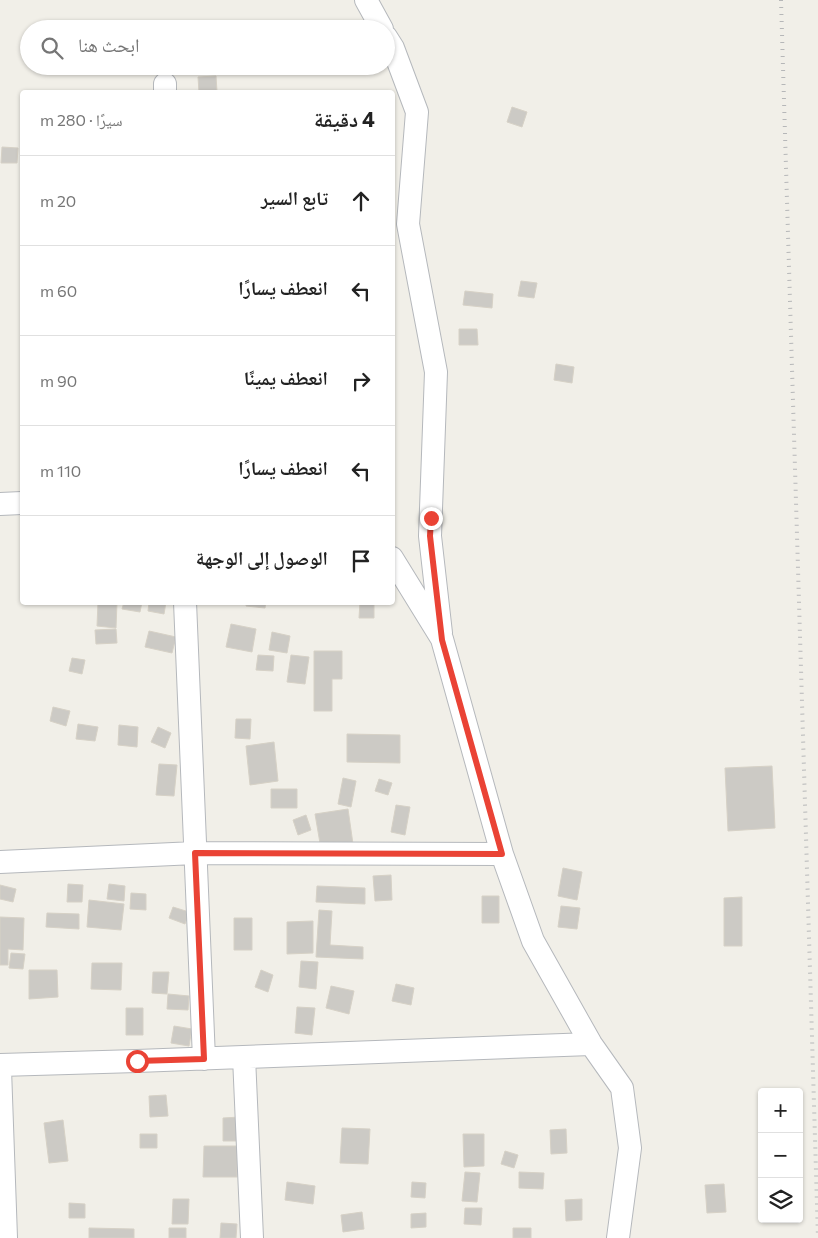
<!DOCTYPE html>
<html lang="ar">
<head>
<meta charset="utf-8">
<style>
	:root { --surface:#fff; --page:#f6f6f6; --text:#222; --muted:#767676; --line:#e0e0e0 }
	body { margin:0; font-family:Commissioner,"Noto Naskh Arabic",sans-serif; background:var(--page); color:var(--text); direction:rtl }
	.controls { position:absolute; right:15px; bottom:15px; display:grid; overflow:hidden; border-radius:5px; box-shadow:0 1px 4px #0004 }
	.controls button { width:45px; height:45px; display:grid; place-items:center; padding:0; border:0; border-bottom:1px solid var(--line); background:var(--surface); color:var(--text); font:25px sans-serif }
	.stop { position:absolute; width:15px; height:15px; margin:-11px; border:4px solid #ea4335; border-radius:50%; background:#fff }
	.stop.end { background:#ea4335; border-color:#fff; box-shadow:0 1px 5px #0008 }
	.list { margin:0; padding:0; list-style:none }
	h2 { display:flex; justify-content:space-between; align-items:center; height:65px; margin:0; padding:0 20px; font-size:21px }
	h2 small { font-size:16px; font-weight:400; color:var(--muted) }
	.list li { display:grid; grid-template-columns:32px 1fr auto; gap:15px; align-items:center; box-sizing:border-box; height:90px; padding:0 20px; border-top:1px solid var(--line) }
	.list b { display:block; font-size:19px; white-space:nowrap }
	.list em { font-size:16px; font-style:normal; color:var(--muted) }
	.icon { flex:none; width:28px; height:28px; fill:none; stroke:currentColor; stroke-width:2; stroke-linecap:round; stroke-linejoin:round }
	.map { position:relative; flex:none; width:818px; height:1238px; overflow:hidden; direction:ltr }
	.search { position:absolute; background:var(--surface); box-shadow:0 1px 4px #0004; left:20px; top:20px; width:375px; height:55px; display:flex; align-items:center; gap:12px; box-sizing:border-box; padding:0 18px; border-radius:28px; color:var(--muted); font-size:19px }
	.panel { position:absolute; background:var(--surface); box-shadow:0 1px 4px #0004; left:20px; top:90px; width:375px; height:515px; border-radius:5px; direction:rtl }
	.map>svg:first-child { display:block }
	.building { fill:#cccac5; stroke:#d6d1c6 }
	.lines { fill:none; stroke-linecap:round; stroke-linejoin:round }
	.minor-casing { stroke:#b5b8bc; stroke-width:24 }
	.minor { stroke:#fff; stroke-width:22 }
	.rail { stroke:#b6b7b8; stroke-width:4; stroke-dasharray:1 6; stroke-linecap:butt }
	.route { stroke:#ea4335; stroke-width:6 }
</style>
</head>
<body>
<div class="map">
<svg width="818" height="1238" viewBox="0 0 818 1238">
	<rect width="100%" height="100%" fill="#f1efe8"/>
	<path class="building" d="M216 76 217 92H199L198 77Z
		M512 107 527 112 522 127 507 122Z
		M2 147 18 148 17 163H1Z
		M521 281 537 283 534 298 518 296Z
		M465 291 493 294 492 308 463 305Z
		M459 329H477L478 345H459Z
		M556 364 574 367 572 383 554 380Z
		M98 602H117L116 628 97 626Z
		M124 602H142L140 612 122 609Z
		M149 602H166L164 614 148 611Z
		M247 602H266L265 608 246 606Z
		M360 602H374V618H359Z
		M231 624 256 629 252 652 226 647Z
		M116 629 117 643 96 644 95 630Z
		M149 631 176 637 172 653 145 647Z
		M272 632 290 636 287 653 269 650Z
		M314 651H342V679H332V711H314Z
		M258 655 274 656 273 671 256 670Z
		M291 655 309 657 305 684 287 682Z
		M72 658 85 660 82 674 69 671Z
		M53 707 70 711 66 726 50 721Z
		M236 719H251L250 739 235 738Z
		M78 724 98 727 95 741 76 739Z
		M119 725 138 727 137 747 118 745Z
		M158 727 171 733 165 748 151 742Z
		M347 734 400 735V763L347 762Z
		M274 742 278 781 250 785 246 746Z
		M159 764 177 765 174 796 156 795Z
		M772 766 775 828 728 831 725 768Z
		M343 778 356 781 351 807 338 804Z
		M379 779 392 783 388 795 375 791Z
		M271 789H297V808H271Z
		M396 805 410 807 405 835 391 832Z
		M348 809 353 844 321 849 315 814Z
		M306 815 311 830 298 835 293 820Z
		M563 868 582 872 577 900 558 896Z
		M391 875 392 900 375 901 373 876Z
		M68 884 83 885 82 902H67Z
		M109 884 125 886 124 901 107 899Z
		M0 885 16 889 13 902 0 899Z
		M317 886 365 888V904L316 902Z
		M131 893 146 894V910L130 909Z
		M482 896H499V923H482Z
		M742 897V946H724V898Z
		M89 900 124 904 121 930 87 927Z
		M561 906 580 908 577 929 558 927Z
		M173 907 189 912 185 924 169 918Z
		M319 910 332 911 330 945 363 947V959L316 957Z
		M47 913 79 914V929L46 927Z
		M0 917 24 918 23 950 8 949V965H0Z
		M234 918H252V950H234Z
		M313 921V953L287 954V922Z
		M11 953 25 954 23 969 9 968Z
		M301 961 318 962 316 989 299 987Z
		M92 963H122L121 990 91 989Z
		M29 970H57L58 997 29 999Z
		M261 970 273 975 268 992 255 987Z
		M153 972H169L167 994 152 993Z
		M396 984 414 988 411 1005 392 1001Z
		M331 986 354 991 349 1014 326 1008Z
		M168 994 189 996 188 1010 167 1009Z
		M297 1007 315 1008 312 1035 295 1033Z
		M126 1008H143V1035H126Z
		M174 1026 192 1029 189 1046 171 1043Z
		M166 1095 168 1116 150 1117 149 1096Z
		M240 1117 241 1141H223V1118Z
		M63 1120 68 1161 49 1163 44 1123Z
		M342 1128 370 1129 368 1164 340 1163Z
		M566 1129 567 1153 551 1154 550 1130Z
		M140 1134H157V1148H140Z
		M463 1134H484V1166L464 1167Z
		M204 1146H237V1177H203Z
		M505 1151 518 1155 514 1168 501 1164Z
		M465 1172 480 1173 477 1202 462 1201Z
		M519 1172 544 1173 543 1189 519 1188Z
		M287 1182 315 1186 313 1204 285 1200Z
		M412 1182 426 1183 425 1198 411 1197Z
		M724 1184 726 1212 707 1213 705 1185Z
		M173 1199H189L188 1224H172Z
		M582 1199V1220L566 1221 565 1200Z
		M69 1203 85 1204V1218H69Z
		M465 1208H482L481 1225 464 1224Z
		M362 1212 364 1229 343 1232 341 1215Z
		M426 1213V1227L411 1228V1214Z
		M221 1223 237 1224 236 1238H220Z
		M89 1228 134 1229V1238H89Z
		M169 1228H186V1238H169Z
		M513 1228H531V1238H513Z"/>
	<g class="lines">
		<g class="minor-casing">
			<path id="minor" d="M366 0 382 29
				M386 37 393 48 417 112 408 224 436 372 430 536 441 633
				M165 84V92
				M0 504 22 503
				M392 558 442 639 502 854 533 941 591 1044 622 1088 630 1148 618 1238
				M185 602 204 1059
				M0 862 195 853 502 854
				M244 1057 252 1238
				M0 1065 137 1061 591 1044
				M0 1069 6 1238"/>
		</g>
		<use href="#minor" class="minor"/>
		<path class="rail" d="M781 0 818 1238"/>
	</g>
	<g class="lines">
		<path class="route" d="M137 1061 204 1059 195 853 502 854 442 640 430 536 431 518"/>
	</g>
</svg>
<div class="controls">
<button>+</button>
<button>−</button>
<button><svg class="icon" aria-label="layers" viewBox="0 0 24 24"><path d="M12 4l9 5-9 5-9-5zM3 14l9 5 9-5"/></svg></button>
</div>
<div class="stop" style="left:137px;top:1061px"></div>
<div class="stop end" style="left:431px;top:518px"></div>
<div class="search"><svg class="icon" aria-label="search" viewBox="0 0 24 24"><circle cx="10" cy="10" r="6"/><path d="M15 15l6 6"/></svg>ابحث هنا</div>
<section class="panel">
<h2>4 دقيقة<small>سيرًا · 280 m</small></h2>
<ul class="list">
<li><svg class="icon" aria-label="ahead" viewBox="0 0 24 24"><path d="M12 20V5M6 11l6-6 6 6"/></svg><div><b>تابع السير</b></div><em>20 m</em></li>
<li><svg class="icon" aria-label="left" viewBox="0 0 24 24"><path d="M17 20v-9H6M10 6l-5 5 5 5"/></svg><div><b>انعطف يسارًا</b></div><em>60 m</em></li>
<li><svg class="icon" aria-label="right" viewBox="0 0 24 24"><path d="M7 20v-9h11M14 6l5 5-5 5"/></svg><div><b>انعطف يمينًا</b></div><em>90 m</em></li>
<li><svg class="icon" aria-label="left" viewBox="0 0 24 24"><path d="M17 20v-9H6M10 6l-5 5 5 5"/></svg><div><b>انعطف يسارًا</b></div><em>110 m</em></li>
<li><svg class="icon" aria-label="arrive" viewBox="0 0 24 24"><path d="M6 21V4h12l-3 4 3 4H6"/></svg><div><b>الوصول إلى الوجهة</b></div></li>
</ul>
</section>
</div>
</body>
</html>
